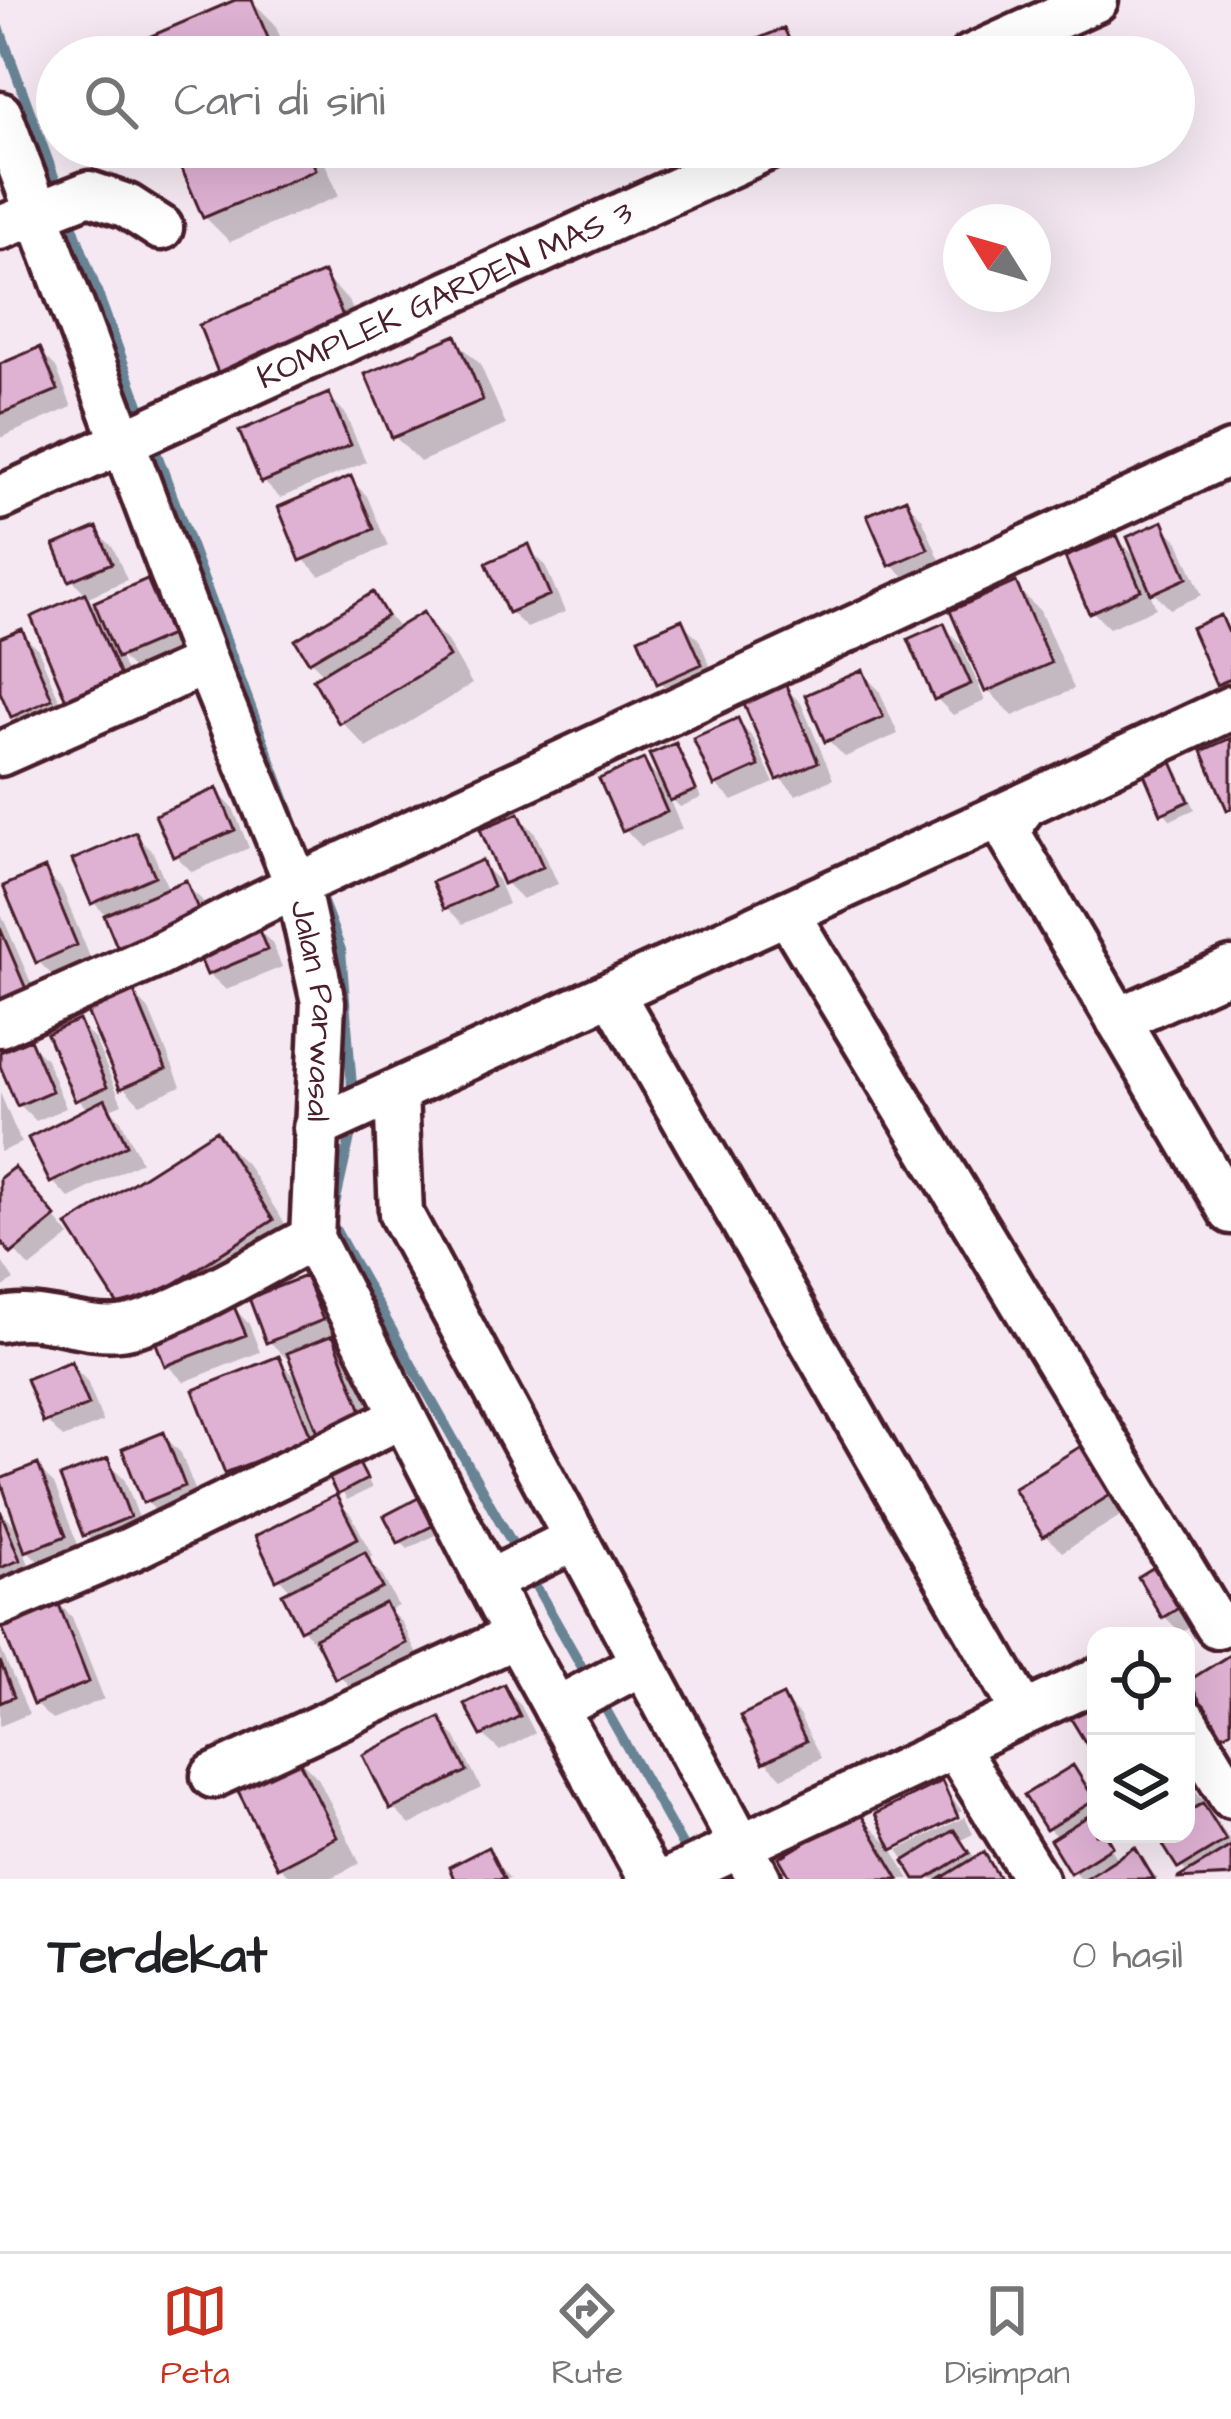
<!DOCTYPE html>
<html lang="id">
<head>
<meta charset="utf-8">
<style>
	:root { --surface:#fff; --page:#f6f6f6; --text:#202124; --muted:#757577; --line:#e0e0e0; --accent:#c8321e }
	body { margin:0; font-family:"Architects Daughter",sans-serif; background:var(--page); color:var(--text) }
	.controls { position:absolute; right:36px; bottom:36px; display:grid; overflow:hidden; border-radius:24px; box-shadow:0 12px 48px #0002 }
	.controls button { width:108px; height:108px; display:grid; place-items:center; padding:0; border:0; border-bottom:3px solid var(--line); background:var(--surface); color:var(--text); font:60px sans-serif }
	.compass { position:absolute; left:943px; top:204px; width:108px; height:108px; border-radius:50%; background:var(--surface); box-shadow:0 12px 48px #0002; rotate:307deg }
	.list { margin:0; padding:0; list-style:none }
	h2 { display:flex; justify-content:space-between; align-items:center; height:156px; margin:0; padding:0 48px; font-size:51px }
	h2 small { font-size:39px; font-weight:400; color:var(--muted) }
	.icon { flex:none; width:66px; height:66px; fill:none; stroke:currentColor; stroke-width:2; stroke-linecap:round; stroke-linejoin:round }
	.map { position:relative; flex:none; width:1231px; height:1879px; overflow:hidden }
	.search { position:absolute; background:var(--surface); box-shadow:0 12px 48px #0002; left:36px; right:36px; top:36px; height:132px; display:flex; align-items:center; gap:30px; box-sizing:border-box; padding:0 42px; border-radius:66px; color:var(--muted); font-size:45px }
	.sheet { height:372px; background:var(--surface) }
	nav { display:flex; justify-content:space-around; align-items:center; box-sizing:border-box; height:168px; border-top:3px solid var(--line); background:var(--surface); font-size:33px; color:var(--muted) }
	nav a { display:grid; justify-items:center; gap:6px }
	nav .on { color:var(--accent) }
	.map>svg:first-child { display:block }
	.shadow { fill:#0003 }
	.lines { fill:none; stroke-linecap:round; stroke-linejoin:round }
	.stream { stroke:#678394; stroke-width:10 }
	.building { fill:#dfb1d3; stroke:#4a1f2b; stroke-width:3 }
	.minor-casing { stroke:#4a1f2b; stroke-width:51 }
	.minor { stroke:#fff; stroke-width:42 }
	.labels { text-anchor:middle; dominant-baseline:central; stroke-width:10; stroke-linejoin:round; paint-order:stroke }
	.street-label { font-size:33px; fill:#4a1f2b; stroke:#fff }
</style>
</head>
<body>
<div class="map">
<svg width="1231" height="1879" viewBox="0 0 1231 1879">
	<rect width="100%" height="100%" fill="#f5e8f2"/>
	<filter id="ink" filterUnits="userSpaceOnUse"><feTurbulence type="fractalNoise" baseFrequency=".00833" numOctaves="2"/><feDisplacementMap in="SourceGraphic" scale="24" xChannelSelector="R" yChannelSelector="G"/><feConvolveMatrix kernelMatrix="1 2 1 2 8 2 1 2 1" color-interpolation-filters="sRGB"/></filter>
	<g filter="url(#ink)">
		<path class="shadow" d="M243 0H251L274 23 289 57H138Z
			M784 31 804 57H745Z
			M197 147H318L339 196 230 242 205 217Z
			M323 275 349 301 368 346 247 398 222 373Z
			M455 339 480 364 506 425 420 462 395 437Z
			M39 350 56 367 72 407 0 438V367Z
			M329 396 345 413 366 462 280 498 264 482Z
			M350 479 367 496 388 546 320 576 303 559Z
			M905 501 922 518 943 567 909 581 892 565Z
			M1162 525 1179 542 1202 595 1170 609 1147 586 1156 608 1109 628 1092 611 1117 538 1140 562Z
			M96 531 113 547 127 580 86 598 93 605 146 583 163 600 185 652 137 673 119 655 137 698 35 618 88 596 72 580Z
			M528 548 545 565 565 612 527 628 510 612Z
			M1015 586 1040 611 1074 689 1013 716 988 690Z
			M373 596 400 630 422 616 447 641 472 684 367 748 342 722 325 675 311 661Z
			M1221 619 1231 629V696L1218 684Z
			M682 623 699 639 716 681 677 699 660 682Z
			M944 627 961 644 985 701 953 715 937 699Z
			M21 633 38 649 66 716 30 732 13 715 0 684V642Z
			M862 673 879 690 898 734 845 757 828 740Z
			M784 687 801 703 833 779 796 795 780 778Z
			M738 722 754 739 774 783 733 801 716 785Z
			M675 747 683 754 701 798 680 807 667 794 682 829 641 846 625 829 643 763 665 784Z
			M1172 766 1179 773 1195 809 1171 820 1164 812Z
			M216 791 233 808 249 848 192 872 175 855Z
			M519 816 535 833 558 884 522 899 506 883Z
			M136 836 153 852 169 891 185 884 202 900 215 931 137 964 120 948 107 916 93 902Z
			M481 864 498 880 508 904 463 924 446 907Z
			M45 872 62 889 92 962 55 978 38 961Z
			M0 911 41 1006 15 1017 0 1002Z
			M255 927 272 943 282 967 226 990 209 974Z
			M133 993 149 1010 181 1086 140 1104 123 1087Z
			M79 1023 95 1040 122 1104 110 1109 121 1120 141 1162 69 1198 52 1181 89 1111 78 1099Z
			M29 1042 46 1059 66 1108 36 1121 19 1104 0 1058Z
			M0 1093 21 1143 0 1152Z
			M215 1133 248 1166 304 1254 217 1310 233 1307 249 1324 260 1352 184 1382 167 1365 160 1347 128 1314Z
			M0 1182 30 1188 70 1236 30 1268 0 1235Z
			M0 1259 14 1280 0 1289Z
			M305 1279 321 1296 338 1337 332 1339 349 1356 380 1436 357 1457 372 1488 347 1500 327 1467 253 1497 227 1472 278 1360 303 1384 292 1355 286 1358 269 1341Z
			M71 1364 87 1381 103 1422 63 1438 46 1421Z
			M164 1436 181 1453 200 1503 163 1518 146 1501Z
			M107 1462 124 1478 145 1534 102 1551 85 1534Z
			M1102 1464 1130 1510 1062 1552 1045 1535Z
			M37 1468 54 1484 81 1553 45 1568 21 1544 34 1577 0 1591V1511L20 1531Z
			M335 1499 352 1516 373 1556 367 1559 381 1573 398 1606 389 1610 402 1623 420 1661 355 1694 303 1628 292 1592 279 1578Z
			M431 1506 443 1531 408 1549 400 1541Z
			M1142 1578 1205 1618 1181 1633 1164 1616Z
			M56 1601 72 1617 104 1699 52 1720 35 1704Z
			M0 1647 29 1714 0 1726Z
			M504 1687 520 1704 535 1733 500 1751 483 1735Z
			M782 1698 799 1715 821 1758 782 1778 765 1761Z
			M439 1721 456 1737 481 1788 410 1825 393 1808Z
			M292 1752 318 1778 360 1863 329 1879H292L279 1866Z
			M1072 1768 1096 1796V1834H1102L1119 1861 1124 1858 1109 1834 1124 1858 1134 1851 1158 1879H1081L1073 1871 1058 1838 1048 1828Z
			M1186 1776 1231 1842V1879H1182L1188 1875 1160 1834H1186Z
			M941 1785 962 1811 897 1844V1850L879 1816Z
			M858 1814 891 1847 910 1879H794Z
			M965 1817 973 1834 961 1840 977 1860 984 1856 1004 1879H918L898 1850Z
			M487 1851 510 1879H458Z"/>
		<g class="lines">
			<path class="stream" d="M0 30 61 196
				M68 213 145 421
				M151 438 291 815
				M318 889 341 950 353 1099
				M353 1124 331 1222 520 1557
				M529 1574 591 1683
				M600 1699 691 1861"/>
		</g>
		<path class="building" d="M235 0H252L276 57H135L130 45Z
			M784 28 797 57H742L738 47Z
			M190 147H306L316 170 203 218 175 153Z
			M324 272 345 321 219 375 199 325Z
			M456 335 483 400 392 438 365 374Z
			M40 347 58 390 0 414V364Z
			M329 393 351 445 261 483 239 431Z
			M351 476 374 529 300 561 278 507Z
			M906 498 928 549 889 566 867 515Z
			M1163 521 1187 578 1151 594 1127 537Z
			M97 527 112 563 69 581 54 545Z
			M1117 535 1141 590 1089 613 1065 557Z
			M529 544 550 595 508 613 486 563Z
			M147 579 171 635 117 658 94 602Z
			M1016 582 1051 663 985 692 950 611Z
			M373 592 387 616 309 662 295 640Z
			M85 593 122 681 68 704 31 617Z
			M423 612 449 657 339 724 313 679Z
			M1221 615 1231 638V679L1216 685 1191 628Z
			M682 619 702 664 657 684 638 638Z
			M944 623 971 684 934 700 908 639Z
			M22 629 52 699 11 717 0 692V638Z
			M863 670 883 717 825 742 805 695Z
			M785 683 818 762 777 780 743 702Z
			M738 718 759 766 714 786 693 738Z
			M1231 738V808L1227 810 1202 751Z
			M676 743 696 790 670 801 649 754Z
			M644 759 667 812 622 831 599 779Z
			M1172 762 1189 801 1161 814 1144 774Z
			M217 788 235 830 173 857 155 815Z
			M519 813 543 867 503 884 480 829Z
			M136 832 155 876 91 904 72 860Z
			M482 860 493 887 444 909 432 882Z
			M45 868 77 945 36 963 3 886Z
			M186 880 200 914 118 949 104 915Z
			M256 923 267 950 207 975 196 949Z
			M0 928 26 989 0 1000Z
			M133 989 166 1069 120 1089 86 1009Z
			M79 1020 107 1087 75 1101 47 1034Z
			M30 1039 52 1091 17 1106 0 1066V1052Z
			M105 1099 127 1145 50 1183 28 1138Z
			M216 1130 273 1220 125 1316 67 1225Z
			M14 1167 56 1217 11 1254 0 1240V1178Z
			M305 1276 323 1320 266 1343 249 1298Z
			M233 1304 246 1335 165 1366 153 1336Z
			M333 1335 365 1419 320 1437 287 1353Z
			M279 1356 312 1439 225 1473 193 1390Z
			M71 1361 89 1405 43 1423 26 1379Z
			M164 1432 185 1486 143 1503 122 1449Z
			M1086 1443 1115 1492 1043 1537 1013 1488Z
			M350 1446 367 1479 337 1495 320 1461Z
			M108 1458 130 1517 83 1536 60 1477Z
			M38 1464 66 1536 25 1552 0 1479Z
			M336 1495 358 1538 276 1580 255 1536Z
			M424 1495 438 1523 398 1543 384 1516Z
			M0 1510 20 1560 0 1568Z
			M365 1552 383 1588 300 1630 282 1594Z
			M1165 1560 1190 1601 1162 1618 1138 1577Z
			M56 1597 89 1682 33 1705 0 1622Z
			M385 1603 406 1643 335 1679 315 1638Z
			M1231 1654V1730L1221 1736 1188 1681Z
			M0 1661 14 1697 0 1703Z
			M504 1684 520 1716 481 1736 464 1704Z
			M783 1695 806 1741 763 1763 740 1716Z
			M1096 1696V1760L1068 1714Z
			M440 1717 467 1771 390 1810 363 1755Z
			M293 1749 337 1837 277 1868 232 1779Z
			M1073 1765 1095 1800 1046 1830 1024 1795Z
			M942 1781 958 1817 892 1850 875 1814Z
			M1203 1803 1226 1840 1178 1869 1156 1834H1186V1813Z
			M859 1811 899 1879H791L779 1858Z
			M1093 1813 1096 1834H1106L1113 1846 1070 1873 1050 1840Z
			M954 1830 969 1853 927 1879H915L904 1861Z
			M1231 1846V1876L1178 1879V1878Z
			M488 1847 504 1879H454L449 1867Z
			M1135 1847 1154 1879H1084Z
			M984 1852 1000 1879H940Z"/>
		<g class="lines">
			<g class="minor-casing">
				<g id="minor">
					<path d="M970 57 1096 0"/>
					<path id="s1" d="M0 114 206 663 297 885 323 1002 312 1238 516 1636 650 1879"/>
					<path d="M0 228 89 193 127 206 161 228"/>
					<path id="s2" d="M0 498 770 147"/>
					<path d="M1231 708 1026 804 1013 821 1011 837 1231 1212"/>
					<path d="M0 754 206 663"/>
					<path d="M787 913 1217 1626"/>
					<path d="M612 993 1024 1713"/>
					<path d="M1118 1020 1231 969"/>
					<path d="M0 1025 156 956 297 885 1231 453"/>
					<path d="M396 1092 401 1214 759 1879"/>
					<path d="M315 1128 1026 804"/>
					<path d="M0 1320C39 1309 79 1332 119 1328 164 1324 267 1261 312 1238"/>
					<path d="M488 1582 575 1539"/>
					<path d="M0 1604 131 1549 401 1417"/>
					<path d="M556 1709 643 1663"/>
					<path d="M1186 1721 1231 1796"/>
					<path d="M954 1745 1036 1879"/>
					<path d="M213 1776 516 1636"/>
					<path d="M670 1879 1096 1680"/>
				</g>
			</g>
			<use href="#minor" class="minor"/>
		</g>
	</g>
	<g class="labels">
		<g class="street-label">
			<text stroke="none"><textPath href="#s2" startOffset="489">KOMPLEK GARDEN MAS 3</textPath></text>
			<text stroke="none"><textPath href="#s1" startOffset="954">Jalan Parwasal</textPath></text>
		</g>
	</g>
</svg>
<div class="controls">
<button><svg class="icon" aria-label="locate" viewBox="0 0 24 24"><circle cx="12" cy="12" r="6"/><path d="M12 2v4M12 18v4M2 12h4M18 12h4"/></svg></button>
<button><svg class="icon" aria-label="layers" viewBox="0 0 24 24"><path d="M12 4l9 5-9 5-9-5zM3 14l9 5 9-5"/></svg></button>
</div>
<svg class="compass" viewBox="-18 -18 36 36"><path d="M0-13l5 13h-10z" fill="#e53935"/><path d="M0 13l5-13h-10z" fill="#757577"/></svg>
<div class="search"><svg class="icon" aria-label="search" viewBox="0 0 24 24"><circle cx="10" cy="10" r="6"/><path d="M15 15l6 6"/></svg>Cari di sini</div>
</div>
<section class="sheet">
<h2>Terdekat<small>0 hasil</small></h2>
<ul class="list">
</ul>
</section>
<nav>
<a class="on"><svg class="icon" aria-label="map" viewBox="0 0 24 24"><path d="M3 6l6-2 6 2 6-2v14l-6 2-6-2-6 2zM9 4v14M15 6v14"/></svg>Peta</a>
<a><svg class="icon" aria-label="directions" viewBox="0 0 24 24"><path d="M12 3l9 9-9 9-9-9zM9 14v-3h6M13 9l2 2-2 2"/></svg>Rute</a>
<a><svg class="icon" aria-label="saved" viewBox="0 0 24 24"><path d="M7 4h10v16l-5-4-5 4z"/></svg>Disimpan</a>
</nav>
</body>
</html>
